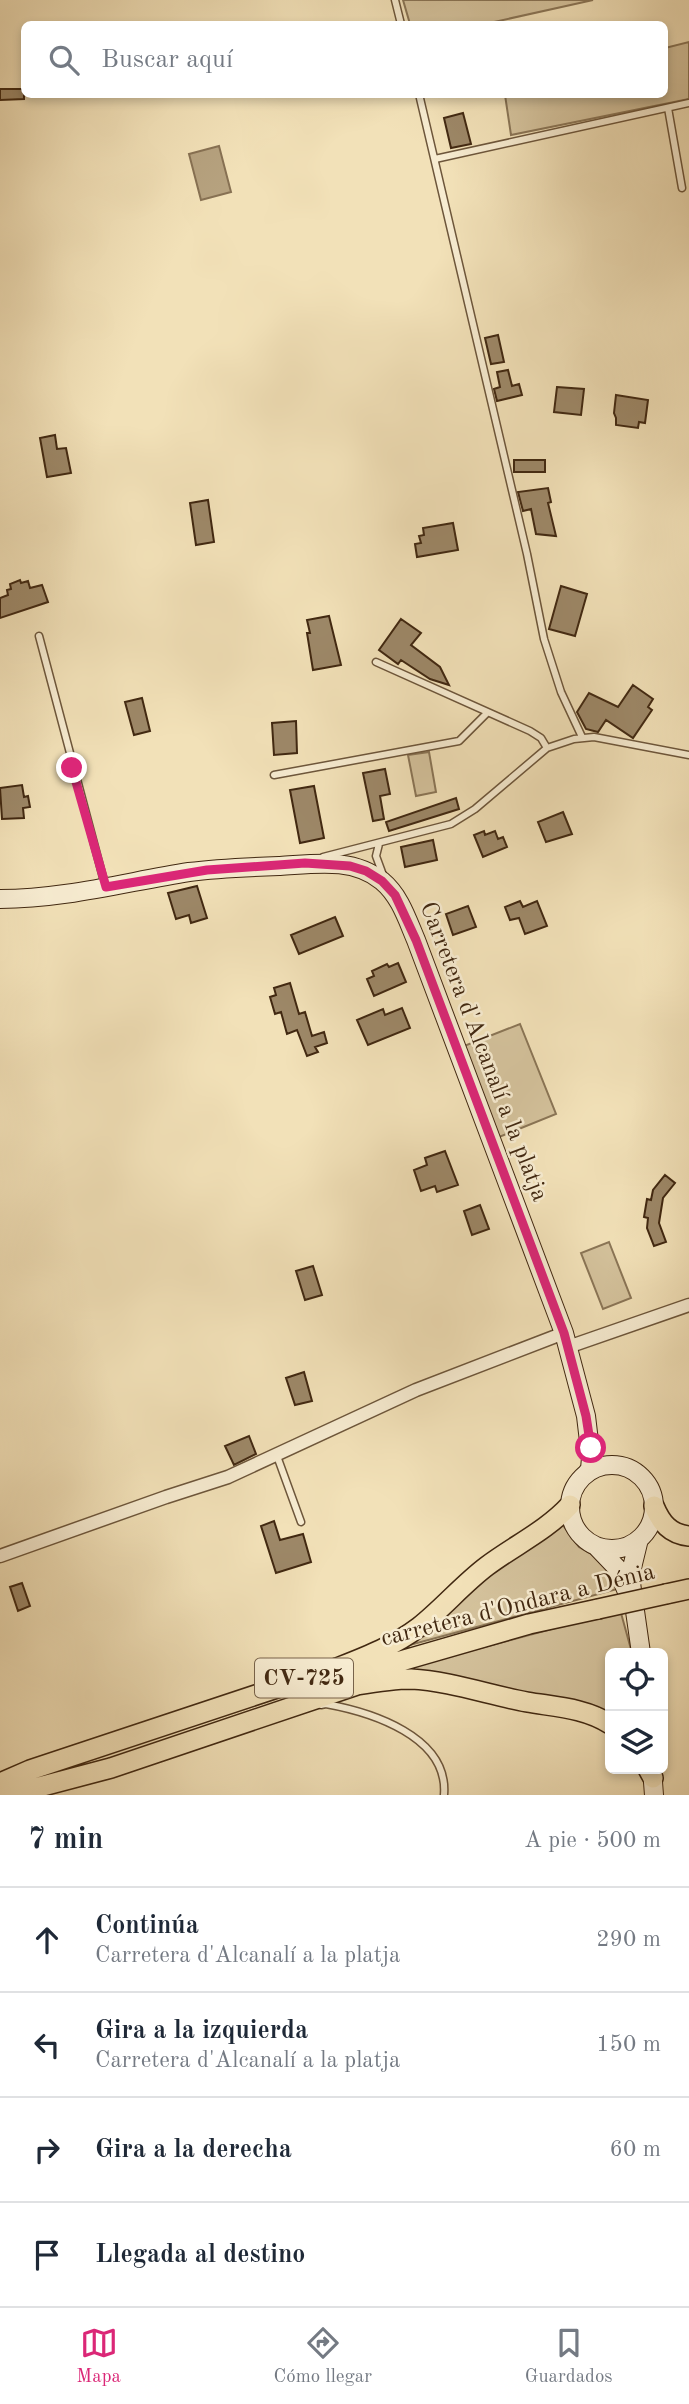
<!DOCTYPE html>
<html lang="es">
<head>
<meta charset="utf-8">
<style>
	:root { --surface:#fff; --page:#f6f6f7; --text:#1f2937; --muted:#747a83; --line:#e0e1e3; --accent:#db2777 }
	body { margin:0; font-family:"Old Standard TT",serif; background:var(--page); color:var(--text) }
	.controls { position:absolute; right:21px; bottom:21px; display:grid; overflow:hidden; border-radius:10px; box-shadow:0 4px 10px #0003 }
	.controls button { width:63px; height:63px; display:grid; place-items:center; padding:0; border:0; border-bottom:2px solid var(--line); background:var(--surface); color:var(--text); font:35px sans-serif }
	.stop { position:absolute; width:21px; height:21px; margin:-16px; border:5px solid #db2777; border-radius:50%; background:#fff }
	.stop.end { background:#db2777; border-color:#fff; box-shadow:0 2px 7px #0008 }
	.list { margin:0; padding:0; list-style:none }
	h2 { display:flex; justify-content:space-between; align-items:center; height:91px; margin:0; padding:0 28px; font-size:30px }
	h2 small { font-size:23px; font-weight:400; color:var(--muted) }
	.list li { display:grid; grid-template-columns:46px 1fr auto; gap:21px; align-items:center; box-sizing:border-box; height:105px; padding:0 28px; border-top:2px solid var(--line) }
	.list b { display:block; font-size:26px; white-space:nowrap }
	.list p { margin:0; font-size:23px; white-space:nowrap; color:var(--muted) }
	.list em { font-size:23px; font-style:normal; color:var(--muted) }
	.icon { flex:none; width:38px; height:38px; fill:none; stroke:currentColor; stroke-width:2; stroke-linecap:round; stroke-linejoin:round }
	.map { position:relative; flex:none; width:689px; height:1795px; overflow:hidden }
	.search { position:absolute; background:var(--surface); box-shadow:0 4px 10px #0003; left:21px; right:21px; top:21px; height:77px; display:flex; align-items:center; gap:18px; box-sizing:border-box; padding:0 24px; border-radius:10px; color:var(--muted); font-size:26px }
	.sheet { height:511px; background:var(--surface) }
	nav { display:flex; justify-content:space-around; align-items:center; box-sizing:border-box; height:98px; border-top:2px solid var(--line); background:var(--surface); font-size:19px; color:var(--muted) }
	nav a { display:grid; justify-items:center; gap:4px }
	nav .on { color:var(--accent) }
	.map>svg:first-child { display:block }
	.green { fill:#d4c29c; stroke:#8a7556; stroke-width:2 }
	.water { fill:#b6a27f; stroke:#877153; stroke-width:2 }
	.building { fill:#9d8868; stroke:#412811; stroke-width:2 }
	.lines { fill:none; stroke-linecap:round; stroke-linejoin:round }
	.lane-casing { stroke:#6d563b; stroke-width:9 }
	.street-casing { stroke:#6d563b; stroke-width:15 }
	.secondary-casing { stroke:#412811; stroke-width:20 }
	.primary-casing { stroke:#412811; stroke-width:22 }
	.lane { stroke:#f7ecd1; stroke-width:6 }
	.street { stroke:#f7ecd1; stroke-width:12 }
	.secondary { stroke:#f7ecd1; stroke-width:18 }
	.primary { stroke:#f2e1b8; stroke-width:19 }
	.primary-bridge-casing { stroke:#412811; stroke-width:22; stroke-linecap:butt }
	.primary-bridge { stroke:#f2e1b8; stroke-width:19 }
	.route { stroke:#db2777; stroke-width:9 }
	.labels { text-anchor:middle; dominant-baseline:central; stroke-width:5; stroke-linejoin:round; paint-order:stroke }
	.shield { fill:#f7ecd1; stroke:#78634b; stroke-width:2 }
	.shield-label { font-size:23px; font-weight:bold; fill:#412811 }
	.street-label { font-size:24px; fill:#412811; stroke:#f7ecd1 }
</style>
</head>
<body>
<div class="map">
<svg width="689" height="1795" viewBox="0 0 689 1795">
	<rect width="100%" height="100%" fill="#f2e1b8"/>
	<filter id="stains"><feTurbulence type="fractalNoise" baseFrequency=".00286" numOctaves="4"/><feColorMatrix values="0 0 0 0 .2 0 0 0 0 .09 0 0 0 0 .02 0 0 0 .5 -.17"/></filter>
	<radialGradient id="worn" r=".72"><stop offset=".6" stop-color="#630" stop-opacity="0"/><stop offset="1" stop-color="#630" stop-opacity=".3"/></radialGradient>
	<path class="green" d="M403 0H593L485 24H410Z
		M689 42V99L511 135 505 95 664 94 665 48Z
		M429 752 436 792 416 796 408 755Z
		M520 1024 556 1114 499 1137 464 1046Z
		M609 1242 631 1298 603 1309 581 1253Z
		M562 1524 579 1547 600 1559 621 1588 406 1646 466 1591Z
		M621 1613 632 1653H610V1715L536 1695 402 1669 574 1623Z"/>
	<path class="water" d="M219 146 231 192 201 200 189 154Z"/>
	<path class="building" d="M0 89H24V99L0 100Z
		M463 113 471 144 451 148 444 118Z
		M498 335 504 362 491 364 485 338Z
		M508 370 512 386 519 384 522 395 497 401 494 389 500 387 497 372Z
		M557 387 584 389 581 415 554 412Z
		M616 395 648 400 645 423 639 422 638 428 616 425V418L614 413Z
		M55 435 57 449 66 448 71 473 47 477 40 438Z
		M514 460H545V472H514Z
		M548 488 551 502 548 503 556 536 536 534 531 509 523 511 518 492Z
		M208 500 214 542 196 545 190 503Z
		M453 523 458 550 417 557 415 544 421 543 419 536 424 535 423 528Z
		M20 580 21 583 28 581 30 588 42 585 48 602 0 618V598L8 595 7 590 11 589 10 584Z
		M561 586 587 594 575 636 549 629Z
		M329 616 341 665 313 670 307 633H310L307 620Z
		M401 619 421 633 411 645 440 667 449 685 430 679 401 660 398 664 379 650Z
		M633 685 653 699 648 707 652 710 633 738 606 720 598 732 586 729 577 712 589 693 618 707Z
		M142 698 150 731 134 735 125 702Z
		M296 721 297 753 274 755 272 723Z
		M385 769 390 794 380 796 384 819 373 821 363 773Z
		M22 785 24 797 28 796 30 807 23 808 24 818 2 819 0 788Z
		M314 786 324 838 300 843 290 790Z
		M456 798 459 809 389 831 386 822Z
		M563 812 572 834 546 842 538 822Z
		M484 831 485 835 495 831 498 839 503 837 507 847 483 857 474 835Z
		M433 840 437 860 405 867 401 847Z
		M197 886 207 918 191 923 189 915 176 919 168 893Z
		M520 901 523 907 537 901 547 926 525 934 519 918 510 920 505 907Z
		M468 906 476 927 453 935 446 914Z
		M335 917 343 936 299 954 291 935Z
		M398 963 406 982 374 996 367 979 374 976 372 971 387 964 389 967Z
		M290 983 299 1014 305 1012 312 1036 324 1032 327 1043 315 1047 318 1052 307 1056 297 1030 287 1034 281 1012 275 1014 270 997 276 995 274 988Z
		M402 1008 410 1028 368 1045 357 1020 383 1009 385 1015Z
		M445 1151 458 1185 437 1192 435 1186 421 1191 414 1170 427 1165 425 1158Z
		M665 1175 675 1183 663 1198 659 1223 666 1242 654 1246 647 1228 648 1218 644 1217 647 1199 651 1200 653 1190Z
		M480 1205 489 1229 472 1235 464 1211Z
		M313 1266 322 1295 305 1300 296 1271Z
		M304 1372 312 1401 295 1405 286 1378Z
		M249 1436 256 1454 234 1465 225 1446Z
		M274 1521 280 1540 303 1534 311 1562 276 1573 261 1526Z
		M22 1583 30 1606 18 1611 10 1587Z"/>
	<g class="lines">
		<g class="lane-casing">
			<path id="lane" d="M395 0 401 24
				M419 94 527 554 544 639 561 692 582 737
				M668 108 682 188
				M435 159 689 103
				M39 636 105 885
				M376 662 530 731 541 738 547 748
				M274 775 459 741 487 713
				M379 844 376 856 383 875
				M323 857 451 824 475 809 547 748 574 739 594 737 689 755
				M277 1456 301 1522
				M321 1705 326 1704C370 1712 449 1736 444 1795"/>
		</g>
		<g class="street-casing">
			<path id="street" d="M568 1347 689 1305
				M0 1556 166 1497 228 1477 416 1390 564 1333"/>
		</g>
		<g class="secondary-casing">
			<path id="secondary" d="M0 899C64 899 126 882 189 872 219 868 250 867 280 866 314 864 353 857 382 881 400 896 407 919 416 940L564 1333 586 1416 591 1458 590 1469 586 1474
				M570 1507a42 42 0 1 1 84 0a42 42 0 1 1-84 0Z
				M639 1539 630 1576 641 1653
				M596 1546 617 1568 627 1592
				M652 1769 654 1795"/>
		</g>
		<g class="primary-casing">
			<path id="primary" d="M654 1506C661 1523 670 1534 689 1536
				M666 1594 689 1589
				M349 1676 529 1624 598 1609
				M648 1769 653 1778
				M0 1783 30 1770 337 1668C365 1657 394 1646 419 1627 443 1608 463 1584 487 1566 515 1545 546 1531 570 1505
				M9 1795 111 1768 357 1685C375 1682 393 1679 411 1679 450 1681 489 1695 527 1702 556 1707 585 1708 610 1724"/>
		</g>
		<use href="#lane" class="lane"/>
		<use href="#street" class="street"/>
		<use href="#secondary" class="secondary"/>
		<use href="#primary" class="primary"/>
		<g class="primary-bridge-casing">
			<path id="primary-bridge" d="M598 1609 666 1594"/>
		</g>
		<use href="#primary-bridge" class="primary-bridge"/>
	</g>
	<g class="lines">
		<path class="route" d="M72 768 106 887 207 870 305 863 350 866 366 871 382 881 395 895 416 940 564 1333 586 1416 591 1448"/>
	</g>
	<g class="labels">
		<rect class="shield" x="255" y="1658.5" width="98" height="39" rx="5"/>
		<g class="shield-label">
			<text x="304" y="1678">CV-725</text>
		</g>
		<g class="street-label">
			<text transform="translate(483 1052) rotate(69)">Carretera d'Alcanalí a la platja</text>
			<text transform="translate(518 1606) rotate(-14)">carretera d'Ondara a Dénia</text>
		</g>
	</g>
	<rect width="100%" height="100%" filter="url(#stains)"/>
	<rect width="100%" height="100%" fill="url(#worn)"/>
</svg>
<div class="controls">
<button><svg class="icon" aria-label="locate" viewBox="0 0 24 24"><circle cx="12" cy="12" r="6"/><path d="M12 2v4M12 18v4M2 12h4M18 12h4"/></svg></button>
<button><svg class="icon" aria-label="layers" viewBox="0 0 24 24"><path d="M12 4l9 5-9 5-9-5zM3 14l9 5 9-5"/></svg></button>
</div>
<div class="stop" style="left:591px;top:1448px"></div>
<div class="stop end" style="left:72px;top:768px"></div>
<div class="search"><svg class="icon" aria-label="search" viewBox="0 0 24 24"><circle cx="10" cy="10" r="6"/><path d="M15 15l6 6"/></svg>Buscar aquí</div>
</div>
<section class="sheet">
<h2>7 min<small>A pie · 500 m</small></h2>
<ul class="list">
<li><svg class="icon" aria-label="ahead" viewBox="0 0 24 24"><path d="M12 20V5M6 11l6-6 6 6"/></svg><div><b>Continúa</b><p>Carretera d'Alcanalí a la platja</p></div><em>290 m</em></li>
<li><svg class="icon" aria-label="left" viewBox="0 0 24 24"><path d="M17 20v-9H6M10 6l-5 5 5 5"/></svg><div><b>Gira a la izquierda</b><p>Carretera d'Alcanalí a la platja</p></div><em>150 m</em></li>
<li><svg class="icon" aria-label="right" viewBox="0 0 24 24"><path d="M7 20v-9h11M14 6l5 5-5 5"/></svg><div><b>Gira a la derecha</b></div><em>60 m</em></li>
<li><svg class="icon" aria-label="arrive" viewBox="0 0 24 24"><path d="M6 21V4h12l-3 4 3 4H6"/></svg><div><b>Llegada al destino</b></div></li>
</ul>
</section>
<nav>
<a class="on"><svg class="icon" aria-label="map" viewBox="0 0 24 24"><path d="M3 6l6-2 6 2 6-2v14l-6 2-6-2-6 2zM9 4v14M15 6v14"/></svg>Mapa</a>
<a><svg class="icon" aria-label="directions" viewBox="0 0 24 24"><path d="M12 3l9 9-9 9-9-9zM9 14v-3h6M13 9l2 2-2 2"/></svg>Cómo llegar</a>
<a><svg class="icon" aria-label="saved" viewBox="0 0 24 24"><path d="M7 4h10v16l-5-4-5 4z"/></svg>Guardados</a>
</nav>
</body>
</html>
